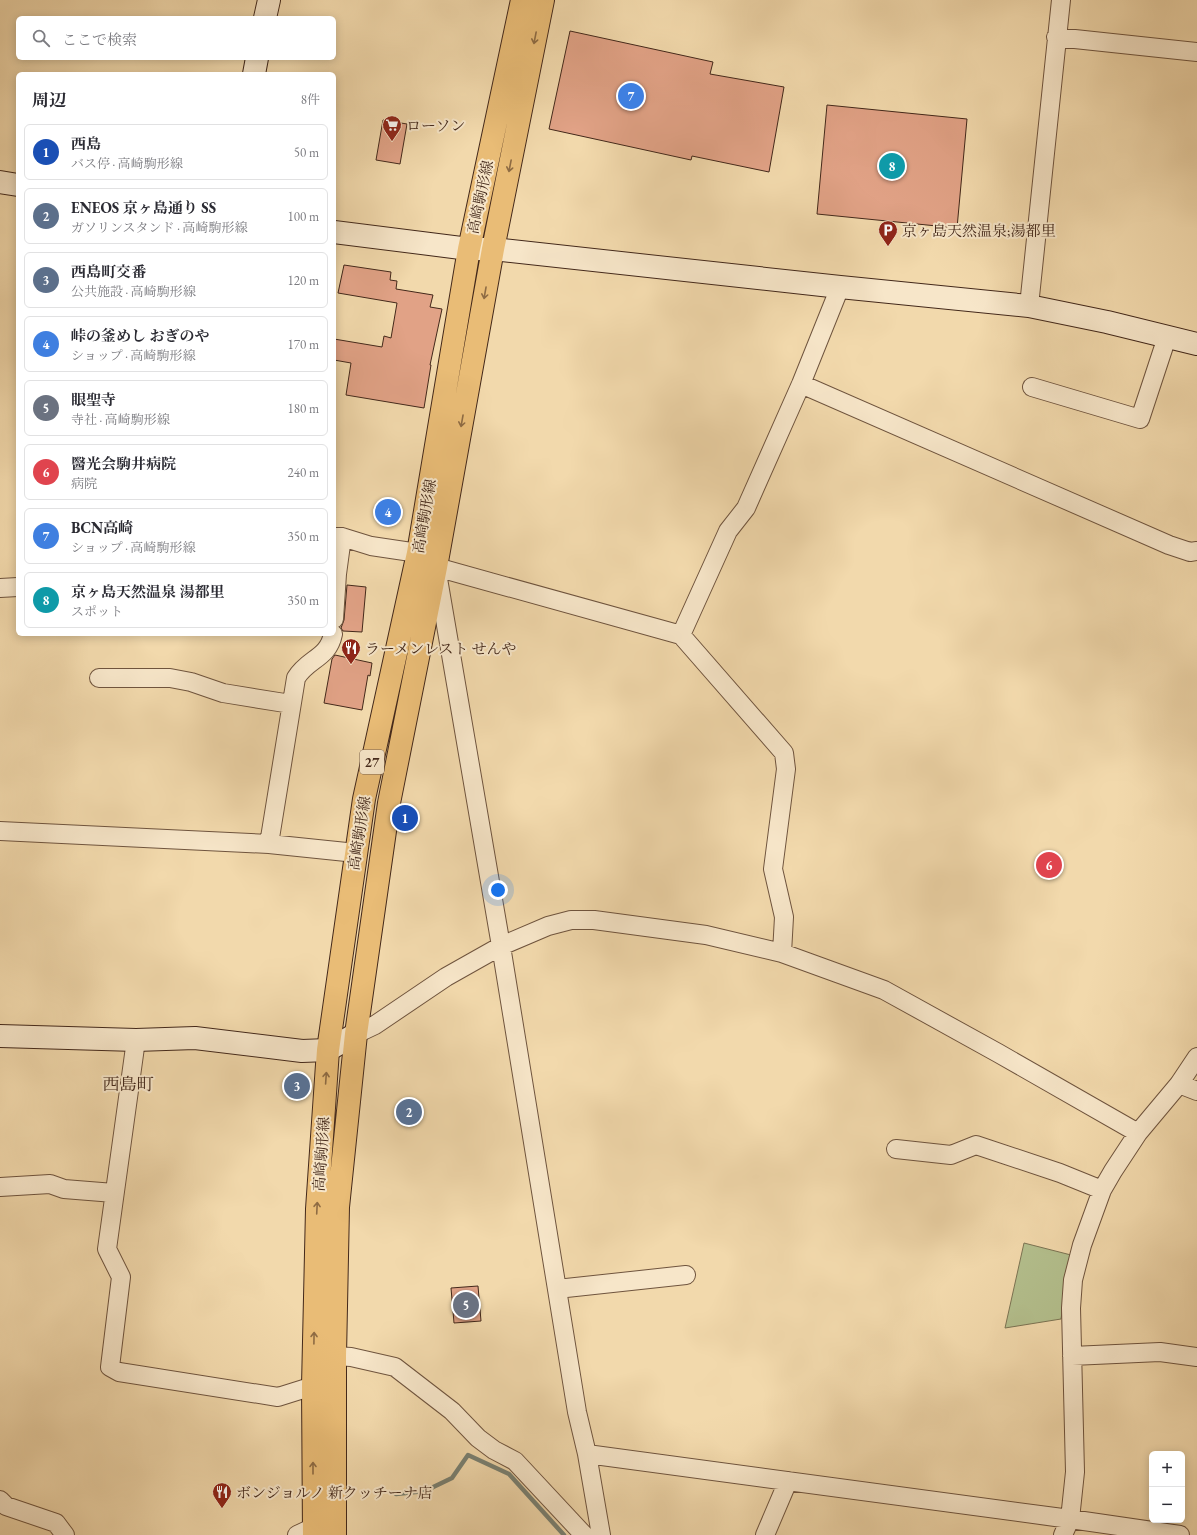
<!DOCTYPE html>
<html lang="ja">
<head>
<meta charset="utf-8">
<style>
	:root { --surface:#fff; --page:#f2f2f3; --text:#2b2b33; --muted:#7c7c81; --line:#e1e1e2; --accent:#8f2418 }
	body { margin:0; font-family:"EB Garamond","Noto Serif JP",serif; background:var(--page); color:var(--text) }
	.controls { position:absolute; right:12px; bottom:12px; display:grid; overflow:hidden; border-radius:6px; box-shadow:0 2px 10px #0003 }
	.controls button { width:36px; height:36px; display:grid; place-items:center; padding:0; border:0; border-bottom:1px solid var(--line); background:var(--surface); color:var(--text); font:20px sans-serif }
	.you { position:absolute; left:498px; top:890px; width:14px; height:14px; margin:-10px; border:3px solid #fff; border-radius:50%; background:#1a73e8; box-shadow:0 0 0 6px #1a73e833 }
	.badge { display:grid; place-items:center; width:26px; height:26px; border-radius:50%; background:var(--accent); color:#fff; font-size:13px; font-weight:700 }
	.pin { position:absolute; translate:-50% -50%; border:2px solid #fff; box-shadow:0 1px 4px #0006 }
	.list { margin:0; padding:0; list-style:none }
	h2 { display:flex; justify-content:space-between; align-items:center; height:52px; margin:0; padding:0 16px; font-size:17px }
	h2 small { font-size:13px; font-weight:400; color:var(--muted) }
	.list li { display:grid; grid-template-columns:26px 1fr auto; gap:12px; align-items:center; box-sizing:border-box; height:56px; margin:0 8px 8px; padding:0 8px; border:1px solid var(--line); border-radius:6px }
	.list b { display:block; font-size:15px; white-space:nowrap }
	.list p { margin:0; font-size:13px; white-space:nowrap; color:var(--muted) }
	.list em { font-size:13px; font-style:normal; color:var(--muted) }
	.icon { flex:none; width:22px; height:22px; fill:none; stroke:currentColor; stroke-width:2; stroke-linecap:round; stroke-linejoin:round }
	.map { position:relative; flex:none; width:1197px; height:1535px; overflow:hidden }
	.search { position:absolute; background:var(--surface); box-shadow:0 2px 10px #0003; left:16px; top:16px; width:320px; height:44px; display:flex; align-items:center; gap:10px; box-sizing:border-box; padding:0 14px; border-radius:6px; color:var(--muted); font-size:15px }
	.panel { position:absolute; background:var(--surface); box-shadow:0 2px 10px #0003; left:16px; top:72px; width:320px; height:564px; border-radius:6px }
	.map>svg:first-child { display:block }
	.green { fill:#b4c08e; stroke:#7c7454 }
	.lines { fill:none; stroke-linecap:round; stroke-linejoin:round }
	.stream { stroke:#788072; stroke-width:4.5 }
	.building { fill:#e1a286; stroke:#43281a }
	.street-casing { stroke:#6f543e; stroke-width:20 }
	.secondary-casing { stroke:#43281a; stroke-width:24 }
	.primary-casing { stroke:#43281a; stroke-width:24 }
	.street { stroke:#f7e6c9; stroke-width:18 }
	.secondary { stroke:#f7e6c9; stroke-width:22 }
	.primary { stroke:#e9bc76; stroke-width:22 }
	.oneway { stroke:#8e6b43 }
	.labels { text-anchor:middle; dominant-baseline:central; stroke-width:4; stroke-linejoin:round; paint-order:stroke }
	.shield { fill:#f7e6c9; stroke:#79614e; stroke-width:1 }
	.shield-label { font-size:14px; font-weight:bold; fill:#43281a }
	.poi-label { font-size:15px; fill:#43281a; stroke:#f7e6c9; text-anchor:start }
	.street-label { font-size:15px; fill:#43281a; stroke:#f7e6c9 }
	.quarter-label { font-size:17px; fill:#43281a; stroke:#f7e6c9 }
</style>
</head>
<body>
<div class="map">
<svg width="1197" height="1535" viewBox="0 0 1197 1535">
	<rect width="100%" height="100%" fill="#f2d9ac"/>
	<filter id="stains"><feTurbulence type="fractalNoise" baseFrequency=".005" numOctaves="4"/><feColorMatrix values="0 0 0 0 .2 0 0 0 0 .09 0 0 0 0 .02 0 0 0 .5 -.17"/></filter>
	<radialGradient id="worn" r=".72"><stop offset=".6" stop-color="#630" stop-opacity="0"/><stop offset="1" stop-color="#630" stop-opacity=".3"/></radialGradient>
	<path class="green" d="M1024 1243 1071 1255 1061 1319 1005 1328Z"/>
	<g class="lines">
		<path class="stream" d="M396 1494 425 1491 452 1478 468 1455 509 1474 564 1535"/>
	</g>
	<path class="building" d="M570 31 713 62 710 74 784 87 769 172 692 156 691 160 549 129Z
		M827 105 967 119 957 228 817 214Z
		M383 120 407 124 400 164 376 160Z
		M344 265 391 272 390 280 397 281 396 289 433 295 430 307 442 309 430 365H431L424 408 346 395 351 363 334 360V339L382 347 384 336 391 338 397 303 338 293Z
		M383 504 395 506 393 520 382 517Z
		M347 585 366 587 362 632 343 631 341 628 344 620Z
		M335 655 372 663 370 676 368 675 362 710 324 703 332 659Z
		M478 1286 481 1321 454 1323 451 1288Z"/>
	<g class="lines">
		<g class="street-casing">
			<path id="street" d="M1056 37 1197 52
				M1029 306 1061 0
				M801 384 1169 545 1190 552 1197 551
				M1032 387 1140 419 1167 337
				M334 537H342L371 546 418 553 436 567 501 946 577 1412 587 1454 601 1535
				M436 567 681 635 784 753 786 769 773 869 784 917 782 953
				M0 588 18 587
				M334 619 337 574 342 537
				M681 635 728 531 746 508 801 384 840 287
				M99 678H170L191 682 223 693 291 704
				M0 831 269 844 356 853
				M269 844 296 678C308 658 328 659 333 634
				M356 1034 375 1025 446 977 501 946 548 926 571 920H594L706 935 782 953 884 990 998 1053 1138 1133
				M136 1040 107 1249 121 1277 110 1367 119 1372 278 1397 313 1386
				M1179 1084 1197 1091
				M896 1149 951 1155 976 1145 1060 1173 1102 1190
				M0 1187 50 1184 64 1189 114 1193
				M557 1289 686 1275
				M335 1356 351 1357 395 1367 452 1411 478 1438 494 1450 515 1461 584 1535
				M1072 1356 1160 1352 1197 1357
				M587 1454 1070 1519 1180 1535
				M0 1500 6 1506 56 1523 65 1535
				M297 1535 314 1527
				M765 1535 788 1481
				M1063 1535 1070 1519 1075 1472 1071 1308 1073 1280 1082 1245 1102 1190 1113 1171 1138 1133 1179 1084 1197 1057"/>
		</g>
		<g class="secondary-casing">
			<path id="secondary" d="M265 18 269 0
				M254 74 257 58
				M0 182 18 185
				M334 232 469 249H493L840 287 1029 306 1107 322 1197 344
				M0 1036 136 1040 195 1038 302 1051 328 1050 356 1034"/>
		</g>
		<g class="primary-casing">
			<path id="primary" d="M314 1535 313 1386 317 1209 328 1050 364 799 418 553 469 249 522 0
				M335 1535V1356L338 1207 356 1034 389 803 436 567 493 249 543 0"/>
		</g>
		<use href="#street" class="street"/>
		<use href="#secondary" class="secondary"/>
		<use href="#primary" class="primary"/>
	</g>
	<defs><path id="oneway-shaft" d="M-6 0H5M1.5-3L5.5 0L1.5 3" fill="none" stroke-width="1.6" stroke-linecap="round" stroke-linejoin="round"/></defs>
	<g class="oneway">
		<use href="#oneway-shaft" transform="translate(535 38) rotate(101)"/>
		<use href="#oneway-shaft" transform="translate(510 166) rotate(101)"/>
		<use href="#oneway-shaft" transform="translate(485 293) rotate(100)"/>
		<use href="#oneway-shaft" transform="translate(462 421) rotate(100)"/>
		<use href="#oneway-shaft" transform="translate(326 1078) rotate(-86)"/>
		<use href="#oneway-shaft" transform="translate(317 1208) rotate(-87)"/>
		<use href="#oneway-shaft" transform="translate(314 1338) rotate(-89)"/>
		<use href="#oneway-shaft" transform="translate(313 1468) rotate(-90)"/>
	</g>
	<defs>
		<g id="supermarket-pin" transform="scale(1)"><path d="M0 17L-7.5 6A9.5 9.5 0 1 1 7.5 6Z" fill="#8f2418" stroke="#f7e6c9"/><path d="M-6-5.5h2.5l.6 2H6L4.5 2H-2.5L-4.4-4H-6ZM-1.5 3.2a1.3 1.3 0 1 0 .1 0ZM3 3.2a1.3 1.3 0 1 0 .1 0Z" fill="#fff"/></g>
		<g id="parking-pin" transform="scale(1)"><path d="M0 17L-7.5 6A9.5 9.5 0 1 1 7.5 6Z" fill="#8f2418" stroke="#f7e6c9"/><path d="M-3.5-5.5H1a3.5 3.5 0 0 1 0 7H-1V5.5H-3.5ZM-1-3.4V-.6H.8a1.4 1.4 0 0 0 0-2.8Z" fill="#fff"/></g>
		<g id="restaurant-pin" transform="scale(1)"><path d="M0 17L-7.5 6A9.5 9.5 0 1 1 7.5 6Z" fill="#8f2418" stroke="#f7e6c9"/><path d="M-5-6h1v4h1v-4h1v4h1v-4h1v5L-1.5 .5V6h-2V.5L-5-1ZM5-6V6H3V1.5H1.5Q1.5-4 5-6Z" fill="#fff"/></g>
	</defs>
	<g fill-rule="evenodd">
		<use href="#supermarket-pin" x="392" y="125"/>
		<use href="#parking-pin" x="888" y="230"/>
		<use href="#restaurant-pin" x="351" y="648"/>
		<use href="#restaurant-pin" x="222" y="1492"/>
	</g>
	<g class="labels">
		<rect class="shield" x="360" y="750" width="24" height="24" rx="3"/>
		<g class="shield-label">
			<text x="372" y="762">27</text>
		</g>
		<g class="poi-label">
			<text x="406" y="125">ローソン</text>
			<text x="902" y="230">京ヶ島天然温泉;湯都里</text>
			<text x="365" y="648">ラーメンレスト せんや</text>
			<text x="236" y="1492">ボンジョルノ 新クッチーナ店</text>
		</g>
		<g class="street-label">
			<text transform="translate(480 197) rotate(-78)">高崎駒形線</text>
			<text transform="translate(424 516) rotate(-80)">高崎駒形線</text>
			<text transform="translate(359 833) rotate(-81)">高崎駒形線</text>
			<text transform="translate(321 1154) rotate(-86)">高崎駒形線</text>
		</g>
		<g class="quarter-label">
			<text x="128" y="1084">西島町</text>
		</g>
	</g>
	<rect width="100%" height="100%" filter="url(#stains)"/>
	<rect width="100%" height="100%" fill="url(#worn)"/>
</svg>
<div class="controls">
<button>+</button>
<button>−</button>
</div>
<div class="you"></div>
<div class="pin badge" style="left:405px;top:818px;background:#1a4fb4">1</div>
<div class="pin badge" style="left:409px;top:1112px;background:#5c6f8a">2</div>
<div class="pin badge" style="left:297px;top:1086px;background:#5c6f8a">3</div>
<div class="pin badge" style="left:388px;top:512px;background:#3f7fe0">4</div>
<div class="pin badge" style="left:466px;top:1305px;background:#6b7280">5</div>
<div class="pin badge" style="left:1049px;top:865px;background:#e0444e">6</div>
<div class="pin badge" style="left:631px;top:96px;background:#3f7fe0">7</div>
<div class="pin badge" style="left:892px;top:166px;background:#0f9aa8">8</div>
<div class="search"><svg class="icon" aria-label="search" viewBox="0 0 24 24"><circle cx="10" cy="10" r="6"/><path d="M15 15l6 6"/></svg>ここで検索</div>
<section class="panel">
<h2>周辺<small>8件</small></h2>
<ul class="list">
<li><span class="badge" style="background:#1a4fb4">1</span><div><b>西島</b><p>バス停 · 高崎駒形線</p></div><em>50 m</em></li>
<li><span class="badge" style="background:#5c6f8a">2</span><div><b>ENEOS 京ヶ島通り SS</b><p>ガソリンスタンド · 高崎駒形線</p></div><em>100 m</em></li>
<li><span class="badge" style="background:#5c6f8a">3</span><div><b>西島町交番</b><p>公共施設 · 高崎駒形線</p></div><em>120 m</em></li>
<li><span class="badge" style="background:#3f7fe0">4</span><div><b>峠の釜めし おぎのや</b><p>ショップ · 高崎駒形線</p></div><em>170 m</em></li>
<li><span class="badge" style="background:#6b7280">5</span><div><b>眼聖寺</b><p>寺社 · 高崎駒形線</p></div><em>180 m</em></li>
<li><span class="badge" style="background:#e0444e">6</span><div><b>醫光会駒井病院</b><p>病院</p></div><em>240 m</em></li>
<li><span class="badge" style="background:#3f7fe0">7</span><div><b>BCN高崎</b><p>ショップ · 高崎駒形線</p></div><em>350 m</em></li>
<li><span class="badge" style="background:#0f9aa8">8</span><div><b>京ヶ島天然温泉 湯都里</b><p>スポット</p></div><em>350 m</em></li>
</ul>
</section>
</div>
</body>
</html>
